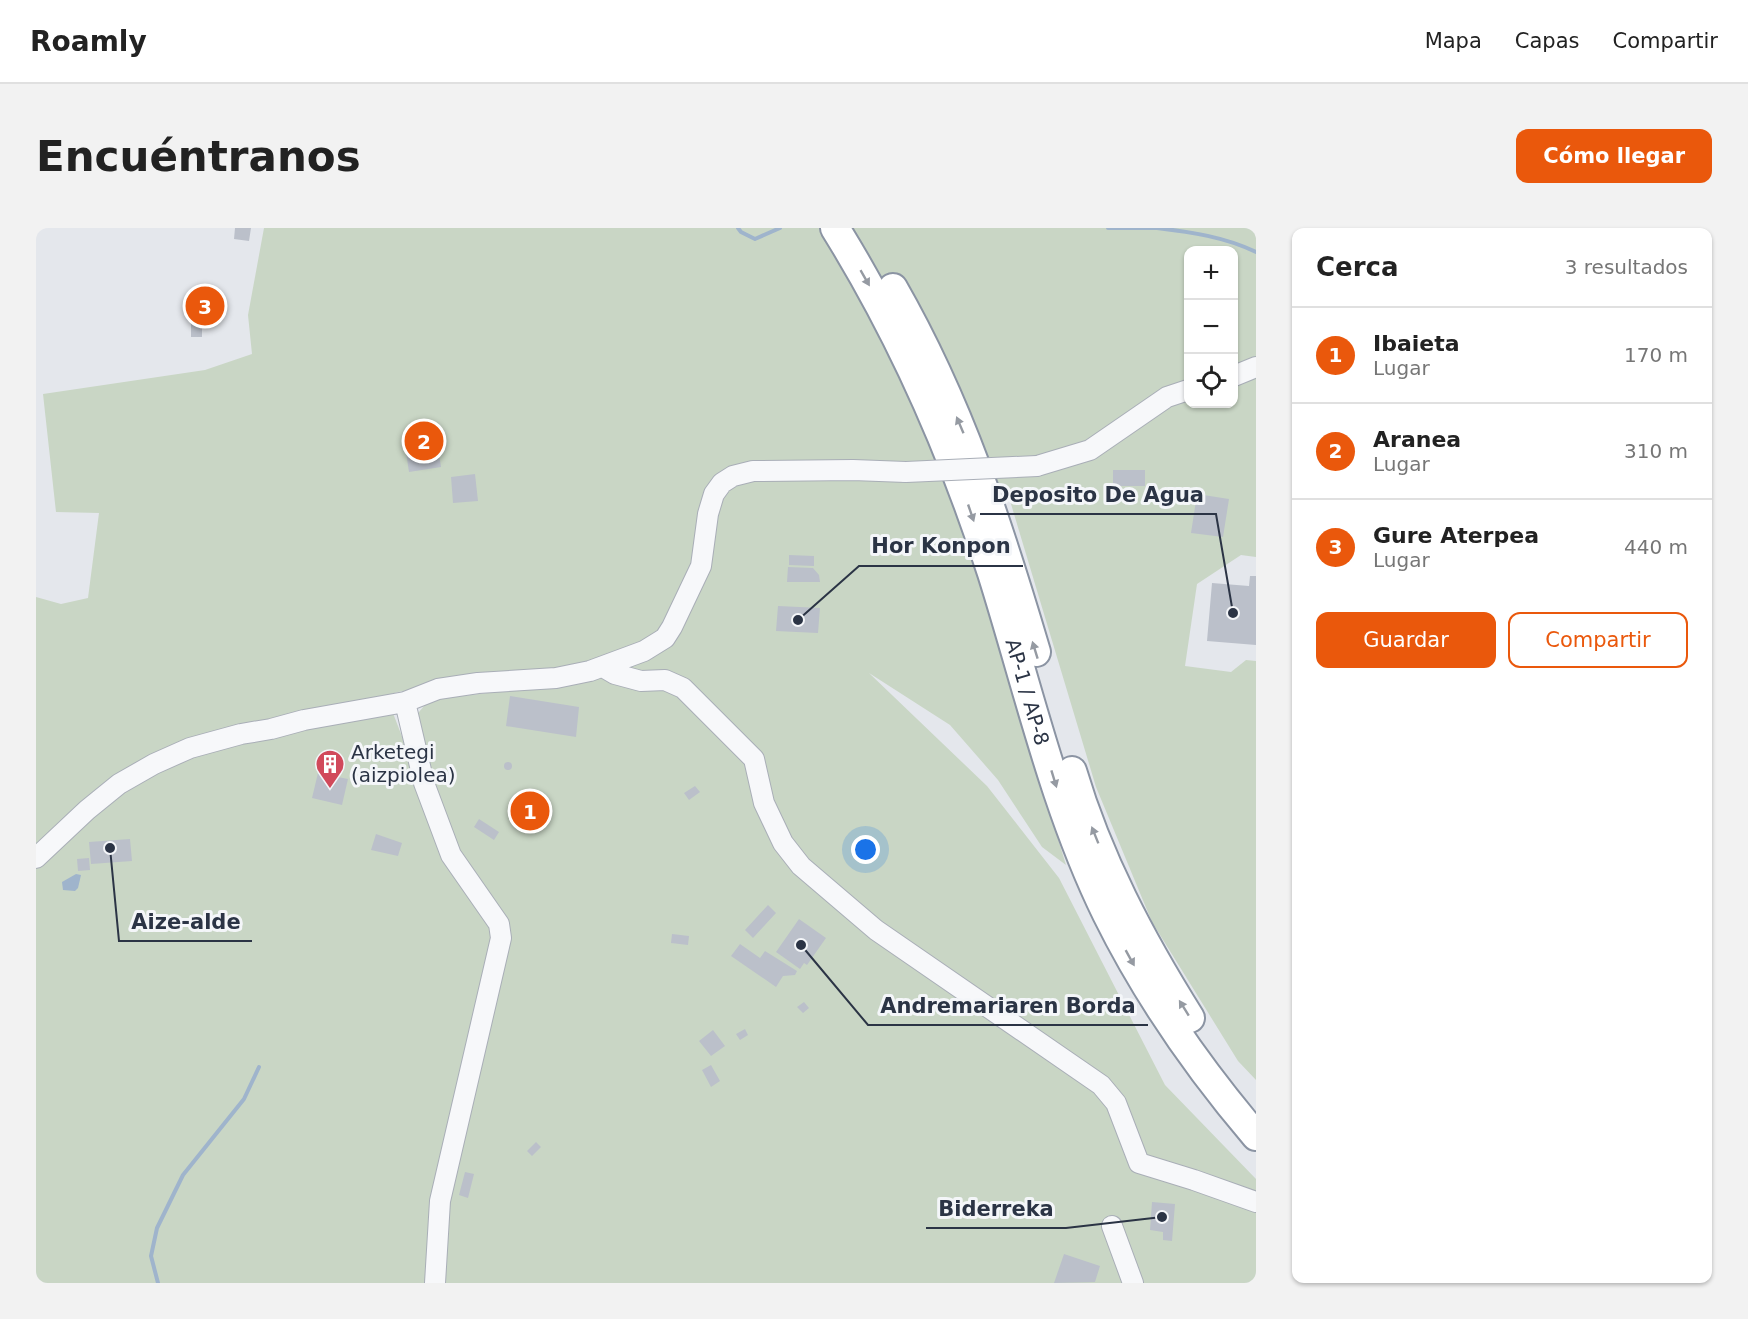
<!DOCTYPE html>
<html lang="es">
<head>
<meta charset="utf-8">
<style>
	:root { --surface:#fff; --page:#f2f2f2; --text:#222; --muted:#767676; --line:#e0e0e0; --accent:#ea580c }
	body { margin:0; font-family:"DejaVu Sans",sans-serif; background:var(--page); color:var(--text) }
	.controls { position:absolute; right:18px; top:18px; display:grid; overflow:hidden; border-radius:12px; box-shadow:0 2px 4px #0004 }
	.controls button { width:54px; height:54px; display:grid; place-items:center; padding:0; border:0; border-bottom:2px solid var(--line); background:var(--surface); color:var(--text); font:30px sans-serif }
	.you { position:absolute; left:830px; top:622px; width:21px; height:21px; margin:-15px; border:4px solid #fff; border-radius:50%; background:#1a73e8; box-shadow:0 0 0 9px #1a73e833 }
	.badge { display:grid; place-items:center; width:39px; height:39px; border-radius:50%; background:var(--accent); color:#fff; font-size:20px; font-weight:700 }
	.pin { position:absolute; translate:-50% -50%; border:3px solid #fff; box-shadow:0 2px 6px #0006 }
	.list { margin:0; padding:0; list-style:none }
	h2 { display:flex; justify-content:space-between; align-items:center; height:78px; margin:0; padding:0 24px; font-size:26px }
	h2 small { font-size:20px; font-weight:400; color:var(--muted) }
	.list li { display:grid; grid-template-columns:39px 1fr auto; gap:18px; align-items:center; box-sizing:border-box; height:96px; padding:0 24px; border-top:2px solid var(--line) }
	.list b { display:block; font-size:22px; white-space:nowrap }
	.list p { margin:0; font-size:20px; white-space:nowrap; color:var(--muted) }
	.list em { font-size:20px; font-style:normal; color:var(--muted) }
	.actions { display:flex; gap:12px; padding:18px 24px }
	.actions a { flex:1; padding:14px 0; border:2px solid var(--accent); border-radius:12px; text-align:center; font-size:21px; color:var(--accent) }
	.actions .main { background:var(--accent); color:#fff }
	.icon { flex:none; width:33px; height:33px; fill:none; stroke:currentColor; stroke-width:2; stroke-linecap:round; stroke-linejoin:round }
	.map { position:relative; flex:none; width:1220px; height:1055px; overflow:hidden; border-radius:12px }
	header { display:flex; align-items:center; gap:36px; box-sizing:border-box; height:84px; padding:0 30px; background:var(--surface); border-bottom:2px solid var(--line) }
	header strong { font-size:28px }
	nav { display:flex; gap:33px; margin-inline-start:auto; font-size:21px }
	.intro { display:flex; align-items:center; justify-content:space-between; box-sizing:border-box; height:144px; padding:0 36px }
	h1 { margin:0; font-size:42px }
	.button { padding:15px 27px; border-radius:12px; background:var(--accent); color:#fff; font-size:21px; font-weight:700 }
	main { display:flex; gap:36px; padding:0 36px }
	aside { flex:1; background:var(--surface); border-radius:12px; box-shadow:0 2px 4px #0004 }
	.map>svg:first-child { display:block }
	.green { fill:#c9d6c5; fill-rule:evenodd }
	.water { fill:#9fb4cc }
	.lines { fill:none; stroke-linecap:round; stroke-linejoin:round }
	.stream { stroke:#9fb4cc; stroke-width:4 }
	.building { fill:#bbc0ca }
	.minor-casing { stroke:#a9aeb7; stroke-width:22 }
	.highway-casing { stroke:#8b94a3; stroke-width:32 }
	.minor { stroke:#f7f8fa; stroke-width:20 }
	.highway { stroke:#fff; stroke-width:28 }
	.minor-bridge-casing { stroke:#a9aeb7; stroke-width:22; stroke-linecap:butt }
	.minor-bridge { stroke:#f7f8fa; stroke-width:20 }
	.oneway { fill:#959aa2 }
	.labels { text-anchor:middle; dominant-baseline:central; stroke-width:6; stroke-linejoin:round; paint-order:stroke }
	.street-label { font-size:20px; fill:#2b3445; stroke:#f4f6f9 }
	.poi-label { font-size:20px; fill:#2b3445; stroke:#f4f6f9; text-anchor:start }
	.leader { fill:none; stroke:#2b3445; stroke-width:2 }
	.callout-dot { fill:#2b3445; stroke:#f4f6f9; stroke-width:2 }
	.callout-label { font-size:21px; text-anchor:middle; font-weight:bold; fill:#2b3445; stroke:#f4f6f9; stroke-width:6; stroke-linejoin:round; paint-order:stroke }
</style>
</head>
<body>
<header>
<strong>Roamly</strong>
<nav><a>Mapa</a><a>Capas</a><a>Compartir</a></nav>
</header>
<div class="intro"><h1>Encuéntranos</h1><a class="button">Cómo llegar</a></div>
<main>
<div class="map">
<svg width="1220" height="1055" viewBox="0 0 1220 1055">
	<rect width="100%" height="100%" fill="#e4e7ec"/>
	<path class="green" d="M228 0H1220V329L1205 327 1161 356 1149 438 1195 444 1210 432 1220 433V852L1202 833 1116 694 1060 559 969 256H966L932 315 1030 637 1006 619 962 552 914 497 833 445 951 558 1023 650 1129 857 1220 951V1055H0V369L25 376 52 370 63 285 20 284 7 166 169 142 216 126 212 87ZM1152 22H1198V176H1152ZM470 445 485 461 393 472 378 490 409 594 461 692 399 594 355 480 242 499 362 464Z"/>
	<path class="water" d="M40 646 45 647 42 660 39 663 27 662 26 654Z"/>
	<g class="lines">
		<path class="stream" d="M702 0 705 4 719 11 744 0
			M1072 0H1118
			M1121 0C1155 4 1189 9 1220 24
			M122 1055 115 1028 121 1000 147 947 208 871 223 839"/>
	</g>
	<path class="building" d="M199 0H215L213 13 198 11Z
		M158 64 182 65 180 91 157 90Z
		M155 95H166V109H155Z
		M399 198 405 239 373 244 370 224 377 223 374 202Z
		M1077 242H1109V258H1077Z
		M439 246 442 273 417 275 415 249Z
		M1161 266 1193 271 1187 309 1155 305Z
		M753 327 778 328V338L753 337Z
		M752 339 777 340 783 347 784 354H751Z
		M1214 348H1220V417L1171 413 1176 355 1213 358Z
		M742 378 784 380 782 405 740 403Z
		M474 468 543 479 540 509 470 498Z
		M468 538a4 4 0 1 1 8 0a4 4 0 1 1-8 0Z
		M282 545 312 551 306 577 276 570Z
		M659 558 664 564 653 572 648 565Z
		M486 562 511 568 502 604 478 598Z
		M443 591 463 604 458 612 438 599Z
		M340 606 366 615 362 628 335 622Z
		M94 611 96 633 55 636 53 614Z
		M53 630 54 642 42 643 41 631Z
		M732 677 740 685 717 710 709 702Z
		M763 691 790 710 771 737 768 735 764 741 740 724Z
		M636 706 653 708 652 717 635 715Z
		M704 716 724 730 729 723 761 743 759 747 747 748 740 759 695 728Z
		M768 774 773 780 767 785 761 779Z
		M709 801 712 807 704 812 700 806Z
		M677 802 689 818 675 828 663 813Z
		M675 837 684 853 675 859 666 842Z
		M500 914 505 919 496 928 491 923Z
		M429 944 438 946 432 970 423 967Z
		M1116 974 1139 976 1136 1013 1127 1012V1004L1114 1002Z
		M1028 1026 1064 1038 1059 1054 1018 1055Z"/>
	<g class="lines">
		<g class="minor-casing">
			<path id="minor" d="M1198 148 1220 139
				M1001 238 1054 222 1131 169 1152 162
				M567 439 579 446 605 453 629 452 647 460 718 531 728 575 747 615 765 638 840 702 1065 857 1080 875 1103 935 1158 952 1220 974
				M369 474 388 555 415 627 463 696 465 710 404 973 399 1055
				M0 630 51 582 83 556 118 536 154 520 205 506 235 501 268 492 369 474 402 461 442 455 520 450 554 443 608 423 629 410 636 399 665 338 672 286 678 266 686 255 697 248 717 243 817 242 870 244
				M1076 998 1097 1055"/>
		</g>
		<g class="highway-casing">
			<g id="highway">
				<path id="s1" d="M799 0C866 108 917 224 956 345 992 459 1018 578 1071 686 1111 767 1162 840 1220 908"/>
				<path d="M857 60C924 177 962 296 1000 424"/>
				<path d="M1036 543C1062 631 1105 712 1154 790"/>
			</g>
		</g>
		<use href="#minor" class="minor"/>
		<use href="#highway" class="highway"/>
		<g class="minor-bridge-casing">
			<path id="minor-bridge" d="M870 244 1001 238"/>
		</g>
		<use href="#minor-bridge" class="minor-bridge"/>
	</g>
	<defs><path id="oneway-solid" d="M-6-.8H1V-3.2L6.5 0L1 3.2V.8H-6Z" transform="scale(1.5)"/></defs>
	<g class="oneway">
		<use href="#oneway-solid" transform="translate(829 50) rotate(60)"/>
		<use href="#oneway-solid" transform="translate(924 197) rotate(-113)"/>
		<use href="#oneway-solid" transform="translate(935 285) rotate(71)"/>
		<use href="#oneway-solid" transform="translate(999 422) rotate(-107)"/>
		<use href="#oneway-solid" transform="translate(1018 551) rotate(73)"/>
		<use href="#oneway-solid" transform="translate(1059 607) rotate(-112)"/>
		<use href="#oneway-solid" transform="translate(1094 730) rotate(61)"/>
		<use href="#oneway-solid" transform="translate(1148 780) rotate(-122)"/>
	</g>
	<defs>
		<g id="building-pin" transform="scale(1.5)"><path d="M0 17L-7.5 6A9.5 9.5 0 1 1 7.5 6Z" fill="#d1495b" stroke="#f4f6f9"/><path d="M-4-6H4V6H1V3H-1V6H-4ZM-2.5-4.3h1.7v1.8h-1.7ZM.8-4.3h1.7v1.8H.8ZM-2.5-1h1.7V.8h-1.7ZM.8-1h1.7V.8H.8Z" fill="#fff"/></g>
	</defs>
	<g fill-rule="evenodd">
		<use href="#building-pin" x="294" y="536"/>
	</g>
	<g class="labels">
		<g class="street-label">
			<text stroke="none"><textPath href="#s1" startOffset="504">AP-1 / AP-8</textPath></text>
		</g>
		<g class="poi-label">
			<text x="315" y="524">Arketegi<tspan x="315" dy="23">(aizpiolea)</tspan></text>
		</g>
	</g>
	<path class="leader" d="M1197 385L1180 286H944M762 392L823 338H987M74 620L83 713H216M765 717L832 797H1112M1126 989L1030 1000H890"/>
	<g class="callout-dot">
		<circle cx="1197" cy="385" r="6"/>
		<circle cx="762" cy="392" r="6"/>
		<circle cx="74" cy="620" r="6"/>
		<circle cx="765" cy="717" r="6"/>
		<circle cx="1126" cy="989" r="6"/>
	</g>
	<g class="callout-label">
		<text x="1062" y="274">Deposito De Agua</text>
		<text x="905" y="325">Hor Konpon</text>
		<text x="150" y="701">Aize-alde</text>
		<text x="972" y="785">Andremariaren Borda</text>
		<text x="960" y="988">Biderreka</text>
	</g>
</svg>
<div class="controls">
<button>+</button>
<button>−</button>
<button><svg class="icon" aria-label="locate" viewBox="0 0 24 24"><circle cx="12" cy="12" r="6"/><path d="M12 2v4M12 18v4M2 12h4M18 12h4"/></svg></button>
</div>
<div class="you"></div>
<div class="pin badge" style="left:494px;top:583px">1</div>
<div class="pin badge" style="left:388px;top:213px">2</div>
<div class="pin badge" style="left:169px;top:78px">3</div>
</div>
<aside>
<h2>Cerca<small>3 resultados</small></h2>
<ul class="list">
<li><span class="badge">1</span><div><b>Ibaieta</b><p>Lugar</p></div><em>170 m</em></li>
<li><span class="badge">2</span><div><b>Aranea</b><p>Lugar</p></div><em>310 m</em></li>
<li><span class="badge">3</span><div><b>Gure Aterpea</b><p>Lugar</p></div><em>440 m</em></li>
</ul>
<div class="actions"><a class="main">Guardar</a><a>Compartir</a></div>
</aside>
</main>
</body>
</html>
